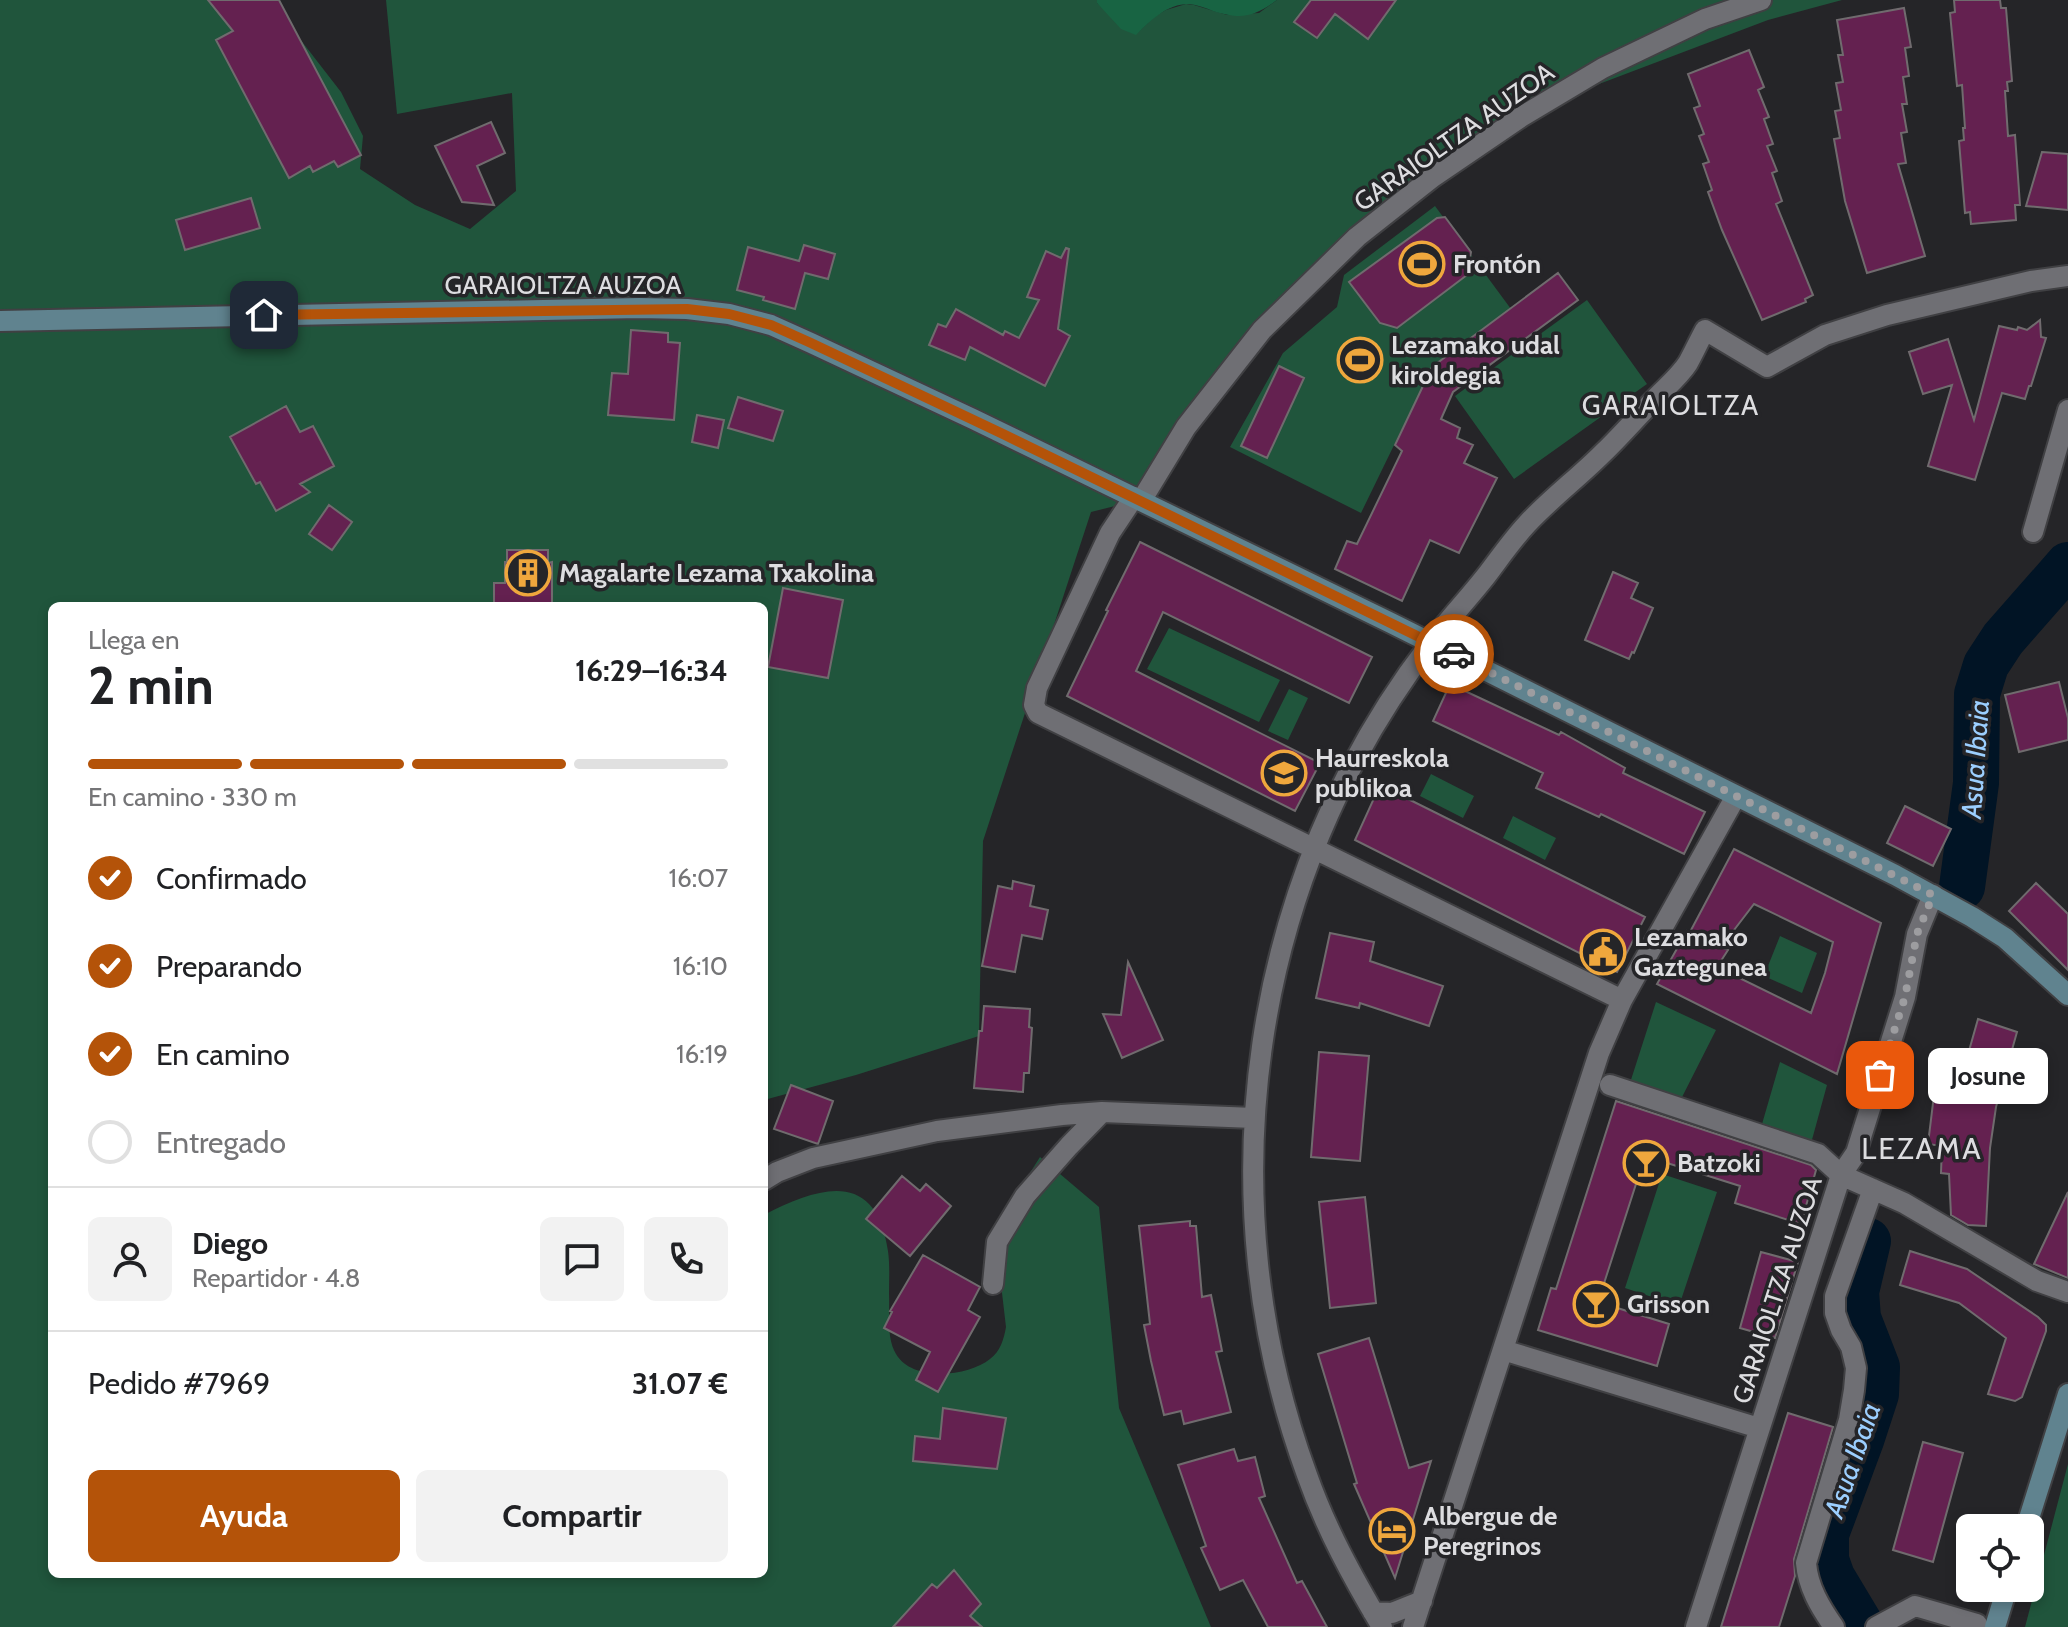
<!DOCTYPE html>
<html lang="es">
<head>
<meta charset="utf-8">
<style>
  body { margin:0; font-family:Cabin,sans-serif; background:#f2f2f2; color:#202124; height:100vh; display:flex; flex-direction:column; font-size:30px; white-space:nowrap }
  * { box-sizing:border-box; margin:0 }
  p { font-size:26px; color:#757577 }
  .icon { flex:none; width:44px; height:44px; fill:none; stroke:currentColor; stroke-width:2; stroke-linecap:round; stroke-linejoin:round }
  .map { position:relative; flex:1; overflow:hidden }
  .panel { position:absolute; left:48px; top:602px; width:720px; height:976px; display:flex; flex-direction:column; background:#fff; border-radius:12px; box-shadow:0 4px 12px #0003 }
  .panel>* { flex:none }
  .tools { position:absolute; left:1956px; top:1514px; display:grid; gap:16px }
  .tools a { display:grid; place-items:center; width:88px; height:88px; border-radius:12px; background:#fff; box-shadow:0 4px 12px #0003; font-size:40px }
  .pin { position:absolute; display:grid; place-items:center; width:68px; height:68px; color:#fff; margin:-34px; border-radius:16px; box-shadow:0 4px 12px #0006 }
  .courier { position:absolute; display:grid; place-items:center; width:80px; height:80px; margin:-40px; border:6px solid #b45309; border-radius:50%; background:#fff; color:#222; box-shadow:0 2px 10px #0007 }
  .bubble { position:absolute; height:56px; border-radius:12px; background:#fff; box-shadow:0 4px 12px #0003; font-size:26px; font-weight:800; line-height:56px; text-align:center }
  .head em { font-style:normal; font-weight:800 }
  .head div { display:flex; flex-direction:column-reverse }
  .head { display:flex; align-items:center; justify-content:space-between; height:136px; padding:0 40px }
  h1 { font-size:52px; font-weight:800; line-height:60px }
  .bar { display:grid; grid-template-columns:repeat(4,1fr); gap:12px 8px; align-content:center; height:96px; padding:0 40px }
  .bar i { height:10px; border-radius:6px; background:#e0e0e0 }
  .bar .selected { background:#b45309 }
  .bar p { grid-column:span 4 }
  .line { display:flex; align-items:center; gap:20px; padding:0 40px; border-top:2px solid #e0e0e0 }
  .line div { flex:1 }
  .round { display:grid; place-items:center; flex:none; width:84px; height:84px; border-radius:12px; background:#f2f2f2 }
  ol { padding:0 40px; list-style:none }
  li { display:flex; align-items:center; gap:24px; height:88px }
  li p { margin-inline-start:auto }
  li .icon { padding:8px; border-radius:50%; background:#b45309; color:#fff; stroke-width:4 }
  li:last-child { color:#757577 }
  li i { width:44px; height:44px; border:4px solid #e0e0e0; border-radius:50% }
  .primary-button { display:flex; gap:16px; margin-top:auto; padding:16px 40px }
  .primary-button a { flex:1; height:92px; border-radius:12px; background:#b45309; color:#fff; font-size:32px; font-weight:800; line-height:92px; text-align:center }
  .primary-button a+a { background:#f2f2f2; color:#202124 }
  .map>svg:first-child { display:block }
</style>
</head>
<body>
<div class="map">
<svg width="2068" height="1627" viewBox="0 0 2068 1627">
  <rect width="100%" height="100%" fill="#252528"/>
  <path fill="#20553c" d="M0,0H261L293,30L341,92L363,136L360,169L415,205L470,229L516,191L512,93L397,114L386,0H1097V3L1136,34L1154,17L1166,10L1186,4L1194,5L1227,15L1259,13L1277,0H1842L1768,20L1541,106L1380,210L1292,287L1237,343L1184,429L1151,497L1091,512L983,841L979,1036L856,1075L764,1100V606H52V1574H764V1215C820,1186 876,1169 888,1251C890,1265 889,1280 889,1294C890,1313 886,1337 896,1354C912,1382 968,1377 990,1359C1000,1352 1004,1339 1006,1327L997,1250L1009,1206L1040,1157L1099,1207L1119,1408L1211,1627H0Z
    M1435,206L1511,309L1432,367L1361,513L1230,447L1283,353L1337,307L1344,275Z
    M1587,300L1647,384L1514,479L1455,396Z
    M1169,628L1280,680L1259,722L1147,669Z
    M1289,689L1308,698L1288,740L1268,731Z
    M1431,774L1474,796L1463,818L1420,796Z
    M1513,816L1556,838L1545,860L1503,838Z
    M1780,936L1817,953L1802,993L1764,976Z
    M1656,1002L1716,1030L1679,1103L1629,1086Z
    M1780,1062L1827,1085L1810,1147L1760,1131Z
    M1662,1174L1717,1192L1679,1306L1625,1288Z
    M2068,1464V1627H2025Z"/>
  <path fill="#186443" d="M1097,0H1277C1254,17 1242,20 1213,11C1206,8 1197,5 1189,4C1167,4 1151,20 1136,35L1121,29L1097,3Z"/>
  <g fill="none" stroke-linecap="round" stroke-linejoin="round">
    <path stroke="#011425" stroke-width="46" d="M1962,887L1976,783L1977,694L1986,665L2003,639L2068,565
      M1862,1627L1832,1577L1826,1560V1534L1861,1440L1876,1394L1877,1367L1858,1318L1856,1292L1868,1241"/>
  </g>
  <path fill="#642150" stroke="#706b6e" stroke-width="2" fill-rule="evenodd" d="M208,0H279L361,155L338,167L334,161L313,172L310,166L289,178L216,40L233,31Z
    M1311,0H1396L1368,39L1335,14L1317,38L1294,22Z
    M1954,0H2000L2001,8H2006L2012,81L2007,82L2008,91H2005L2008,136L2015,135L2020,205H2015L2016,220L1971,224L1970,212L1965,213L1959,141L1964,140L1963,128H1965L1962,85L1957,86L1950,13L1955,12Z
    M1904,8L1911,47L1905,48L1909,76L1903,77L1907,104H1902L1907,132L1901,133L1906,163L1898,164L1925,256L1867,273L1845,201L1834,139L1840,138L1835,111L1841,110L1836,83L1843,82L1838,55H1843L1837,20Z
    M1749,50L1764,87L1758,90L1769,117L1764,119L1773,144L1767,146L1777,171L1772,173L1782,201L1776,204L1813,295L1805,299L1806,302L1762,320L1722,230L1708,192L1712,190L1703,164L1709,162L1699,136L1704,134L1694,108L1700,106L1688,74Z
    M491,122L505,153L477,166L494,205L462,202L435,146Z
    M2042,152L2068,154V210L2026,206Z
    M251,198L260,228L185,250L176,220Z
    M1445,217L1471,252L1467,275L1397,328L1380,323L1349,282L1437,218Z
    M804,245L835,254L828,279L805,273L795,309L763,300L764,297L737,290L748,247L799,261Z
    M1066,248L1069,249L1058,329L1070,336L1045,386L970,347L965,360L929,345L938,324L946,327L956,309L1003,335L1005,331L1019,338L1039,300L1027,297L1046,251L1061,258Z
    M1558,273L1578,300L1453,392L1441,419L1460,428L1457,438L1473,445L1464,463L1497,478L1459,553L1430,540L1402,601L1335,569L1347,541L1357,544L1402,451L1395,445L1432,367Z
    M2040,320L2041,337L2046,338L2031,386H2029L2025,399L2002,393L1975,480L1928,466L1952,385L1923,394L1909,352L1948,339L1974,420L1999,326L2017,330L2018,327L2027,330Z
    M631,330L668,333V342L680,343L674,420L608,415L612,373L628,374Z
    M1279,366L1304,378L1267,458L1241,446Z
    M738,397L783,411L773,441L728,428Z
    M286,406L300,432L313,426L334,466L300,484L310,492L276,511L260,482L256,484L230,437Z
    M697,415L724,420L718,448L692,442Z
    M329,505L352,522L332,550L309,534Z
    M1140,542L1372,657L1349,703L1163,612L1136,671L1320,763L1295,811L1067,696L1108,611L1106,610Z
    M507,550H548V563L552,562V606H494V583H505V562H507Z
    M1613,572L1638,583L1631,598L1653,608L1634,653L1632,652L1629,659L1585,640Z
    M783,588L843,600L828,678L768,667Z
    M2059,682L2068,718V740L2019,752L2005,695Z
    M1450,684L1559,735L1561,732L1625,768L1623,773L1705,812L1684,854L1601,814L1599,817L1536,788L1543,773L1433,721Z
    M1380,785L1645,917L1617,972L1355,840Z
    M1905,806L1951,829L1933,866L1887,843Z
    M1734,849L1881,923L1837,1074L1657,984L1687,931L1690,932ZM1754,904L1833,942L1825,973L1811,1013L1717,967L1728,950L1721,947Z
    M1013,881L1034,886L1030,906L1048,910L1042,939L1022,935L1015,972L982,966L998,886L1012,889Z
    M2036,883L2068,914V970L2009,911Z
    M1330,933L1374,942L1370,961L1443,986L1429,1026L1360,1003L1359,1008L1316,998Z
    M1128,962L1163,1040L1122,1058L1103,1014L1121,1015Z
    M984,1006L1030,1009L1029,1027L1032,1028L1029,1073H1024L1023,1092L974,1088L979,1031H982Z
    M1978,1019L2017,1032L1996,1107L1990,1148L1986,1226L1968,1225L1951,1215L1949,1174L1941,1173L1942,1146L1928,1144L1934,1095L1949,1094L1957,1070L1963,1072Z
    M1319,1052L1369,1056L1360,1161L1311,1157Z
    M791,1085L833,1101L818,1144L774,1129Z
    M1616,1101L1811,1165L1816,1170L1801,1224L1735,1203L1740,1186L1645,1156L1598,1302L1669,1324L1657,1366L1538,1330L1551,1288L1556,1289Z
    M902,1176L920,1191L926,1184L951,1206L910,1256L866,1219Z
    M2068,1192V1278L2034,1264Z
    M1365,1197L1376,1303L1330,1308L1319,1202Z
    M1190,1221V1226H1196L1202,1297L1211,1295L1222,1351L1216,1352L1231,1412L1184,1424L1181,1411L1164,1415L1151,1361L1144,1325L1150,1324L1139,1226Z
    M1910,1251L1967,1269L2038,1317L2046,1325V1331L2022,1397L2015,1401L1988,1394L2006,1338L1959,1303L1900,1285Z
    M1761,1252L1798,1262L1775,1338L1740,1328Z
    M923,1255L980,1287L968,1310L980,1317L938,1392L916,1380L930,1352L884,1328L892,1312L890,1311Z
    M1369,1338L1409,1468L1431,1461L1395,1578L1354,1484L1357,1483L1318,1354Z
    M943,1408L1006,1418L997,1469L913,1461L915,1436L940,1439Z
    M1788,1413L1833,1427L1794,1559L1795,1576L1779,1627H1721Z
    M1923,1442L1963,1453L1933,1562L1893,1550Z
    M1234,1449L1238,1461L1255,1457L1265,1496L1259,1498L1297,1583L1302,1581L1327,1627H1268L1243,1580L1220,1590L1201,1548L1206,1546L1178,1465Z
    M954,1570L981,1604L970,1616L982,1627H893L932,1584L937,1588Z"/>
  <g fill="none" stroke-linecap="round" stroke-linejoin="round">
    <g stroke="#404043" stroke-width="24">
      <path id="street" d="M1134,497L1110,533L1037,688L1034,705L1038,713L1622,1000
        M1141,501L1186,427L1262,330L1357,237L1433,177L1521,117L1603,68L1705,19L1761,0
        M2033,532L2068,410
        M1610,1085L1818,1154L1841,1175L1904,1203L2037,1281L2068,1292
        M764,1180L777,1172L813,1158L937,1131L1062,1115L1102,1112L1254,1118
        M993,1284L997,1242L1025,1196L1069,1146L1102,1112
        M1503,1350L1759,1428
        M1373,1612L1392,1613L1422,1601
        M1382,1627C1353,1578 1326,1529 1307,1475C1205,1198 1249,879 1430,644C1447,621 1468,599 1486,576C1499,559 1512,540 1527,524C1550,499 1578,478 1602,454C1620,437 1636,418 1653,401C1664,389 1679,377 1688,363C1694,352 1699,341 1705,330L1767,367L1825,335L1887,315L2031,281L2068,276
        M1413,1627L1599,1053L1622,1000L1736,796
        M1696,1627L1841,1175L1856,1153L1905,997L1917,934L1933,895
        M1834,1627C1820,1607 1808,1587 1806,1563L1849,1420L1854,1390L1856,1368L1851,1347L1841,1330L1835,1313V1296L1873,1189
        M1876,1627L1915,1606L1977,1624"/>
    </g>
    <g stroke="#404043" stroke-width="24">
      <path id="secondary" d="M0,321L639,308L687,309L729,314L771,325L811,343L973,419L1391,623L1895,875L1972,917L2005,938L2068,995
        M2026,1528L2068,1394
        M1995,1627L2007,1588"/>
    </g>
    <use href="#street" stroke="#6f6f74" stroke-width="20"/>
    <use href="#secondary" stroke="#60838f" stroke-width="20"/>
  </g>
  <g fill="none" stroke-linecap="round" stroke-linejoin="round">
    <path stroke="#9d9da0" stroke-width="8" stroke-dasharray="0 14.4" d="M1454,654L1933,895L1917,934L1905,997L1880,1075"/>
    <path stroke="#b45309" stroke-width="10" d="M264,315L687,309L729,314L771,325L811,343L1003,434L1454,654"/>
  </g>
  <defs>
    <g id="stadium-ring" transform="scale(2.3)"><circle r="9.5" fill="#252528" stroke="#efa73d" stroke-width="1.5"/><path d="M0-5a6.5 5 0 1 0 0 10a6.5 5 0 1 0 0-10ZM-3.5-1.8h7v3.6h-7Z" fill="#efa73d"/></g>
    <g id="building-ring" transform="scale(2.3)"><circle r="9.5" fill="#252528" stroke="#efa73d" stroke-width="1.5"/><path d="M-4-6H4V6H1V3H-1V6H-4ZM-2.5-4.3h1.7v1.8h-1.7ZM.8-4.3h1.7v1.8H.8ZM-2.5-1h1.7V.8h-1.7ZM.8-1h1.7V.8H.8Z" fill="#efa73d"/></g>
    <g id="school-ring" transform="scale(2.3)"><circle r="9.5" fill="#252528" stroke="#efa73d" stroke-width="1.5"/><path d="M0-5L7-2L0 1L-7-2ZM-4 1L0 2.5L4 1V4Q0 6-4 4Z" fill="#efa73d"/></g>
    <g id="civic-ring" transform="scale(2.3)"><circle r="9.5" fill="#252528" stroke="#efa73d" stroke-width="1.5"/><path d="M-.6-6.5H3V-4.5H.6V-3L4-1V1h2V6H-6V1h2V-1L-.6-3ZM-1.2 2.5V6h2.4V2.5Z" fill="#efa73d"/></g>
    <g id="bar-ring" transform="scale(2.3)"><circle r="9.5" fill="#252528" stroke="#efa73d" stroke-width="1.5"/><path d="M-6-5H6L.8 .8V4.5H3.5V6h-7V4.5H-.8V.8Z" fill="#efa73d"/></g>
    <g id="hotel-ring" transform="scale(2.3)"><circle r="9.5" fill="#252528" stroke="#efa73d" stroke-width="1.5"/><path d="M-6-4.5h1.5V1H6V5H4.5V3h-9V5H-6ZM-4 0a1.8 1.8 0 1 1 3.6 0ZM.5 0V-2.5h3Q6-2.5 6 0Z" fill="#efa73d"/></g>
  </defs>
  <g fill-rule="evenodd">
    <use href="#stadium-ring" x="1422" y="264"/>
    <use href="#stadium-ring" x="1360" y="360"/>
    <use href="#building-ring" x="528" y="573"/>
    <use href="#school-ring" x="1284" y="773"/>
    <use href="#civic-ring" x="1603" y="952"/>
    <use href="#bar-ring" x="1646" y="1163"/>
    <use href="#bar-ring" x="1596" y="1304"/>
    <use href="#hotel-ring" x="1392" y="1531"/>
  </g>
  <g text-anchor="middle" stroke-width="7" stroke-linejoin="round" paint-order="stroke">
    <g font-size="26" fill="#dddde0" stroke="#252528">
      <text transform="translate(1454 137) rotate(-35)" y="9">GARAIOLTZA AUZOA</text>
      <text x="563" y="294">GARAIOLTZA AUZOA</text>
      <text transform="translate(1777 1290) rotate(-72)" y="9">GARAIOLTZA AUZOA</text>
    </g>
    <g font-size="26" font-weight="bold" fill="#dddde0" stroke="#252528" text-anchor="start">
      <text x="1453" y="273">Frontón</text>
      <text x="1391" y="354">Lezamako udal<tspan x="1391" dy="30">kiroldegia</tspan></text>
      <text x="559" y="582">Magalarte Lezama Txakolina</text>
      <text x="1315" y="767">Haurreskola<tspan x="1315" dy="30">publikoa</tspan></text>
      <text x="1634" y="946">Lezamako<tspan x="1634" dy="30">Gaztegunea</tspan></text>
      <text x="1677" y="1172">Batzoki</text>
      <text x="1627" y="1313">Grisson</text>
      <text x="1423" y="1525">Albergue de<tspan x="1423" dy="30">Peregrinos</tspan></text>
    </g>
    <g font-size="28" letter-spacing="2" fill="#dddde0" stroke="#252528">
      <text x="1671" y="415">GARAIOLTZA</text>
    </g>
    <g font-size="28" font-style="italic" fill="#9ccfff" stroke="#252528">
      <text transform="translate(1975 759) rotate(-86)" y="10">Asua Ibaia</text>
      <text transform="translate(1852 1460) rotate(-71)" y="10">Asua Ibaia</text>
    </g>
    <g font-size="30" letter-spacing="2" fill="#dddde0" stroke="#252528">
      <text x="1922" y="1159">LEZAMA</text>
    </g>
  </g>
</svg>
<div class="tools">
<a><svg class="icon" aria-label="locate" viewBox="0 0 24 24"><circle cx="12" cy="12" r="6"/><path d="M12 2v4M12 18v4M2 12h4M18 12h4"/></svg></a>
</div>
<div class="pin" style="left:1880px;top:1075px;background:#ea580c"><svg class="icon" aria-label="bag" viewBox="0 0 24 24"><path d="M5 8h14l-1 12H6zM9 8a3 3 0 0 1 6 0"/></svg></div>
<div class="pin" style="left:264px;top:315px;background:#1f2937"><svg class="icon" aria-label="home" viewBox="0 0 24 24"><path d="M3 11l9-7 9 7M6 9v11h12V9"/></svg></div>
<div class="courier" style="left:1454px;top:654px"><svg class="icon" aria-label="car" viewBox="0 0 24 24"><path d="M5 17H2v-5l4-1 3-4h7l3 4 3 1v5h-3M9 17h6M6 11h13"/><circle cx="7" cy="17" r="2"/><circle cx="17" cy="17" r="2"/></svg></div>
<div class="bubble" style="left:1928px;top:1048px;width:120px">Josune</div>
<section class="panel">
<div class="head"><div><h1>2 min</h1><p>Llega en</p></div><em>16:29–16:34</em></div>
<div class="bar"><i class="selected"></i><i class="selected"></i><i class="selected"></i><i></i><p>En camino · 330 m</p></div>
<ol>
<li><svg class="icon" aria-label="check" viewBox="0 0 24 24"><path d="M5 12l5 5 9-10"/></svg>Confirmado<p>16:07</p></li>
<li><svg class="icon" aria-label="check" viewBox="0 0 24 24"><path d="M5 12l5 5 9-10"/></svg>Preparando<p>16:10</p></li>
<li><svg class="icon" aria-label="check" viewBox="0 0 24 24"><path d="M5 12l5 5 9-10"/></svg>En camino<p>16:19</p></li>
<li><i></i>Entregado</li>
</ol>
<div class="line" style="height:144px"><a class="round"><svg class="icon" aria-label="person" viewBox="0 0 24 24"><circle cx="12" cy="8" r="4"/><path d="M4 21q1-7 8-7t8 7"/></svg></a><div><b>Diego</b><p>Repartidor · 4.8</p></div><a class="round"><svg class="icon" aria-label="chat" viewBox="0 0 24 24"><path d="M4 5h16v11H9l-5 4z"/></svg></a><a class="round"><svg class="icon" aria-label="phone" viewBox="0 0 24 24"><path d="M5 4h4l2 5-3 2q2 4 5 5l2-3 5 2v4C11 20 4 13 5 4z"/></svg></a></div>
<div class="line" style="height:104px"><div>Pedido #7969</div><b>31.07 €</b></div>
<div class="primary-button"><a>Ayuda</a><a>Compartir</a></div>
</section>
</div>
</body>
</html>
